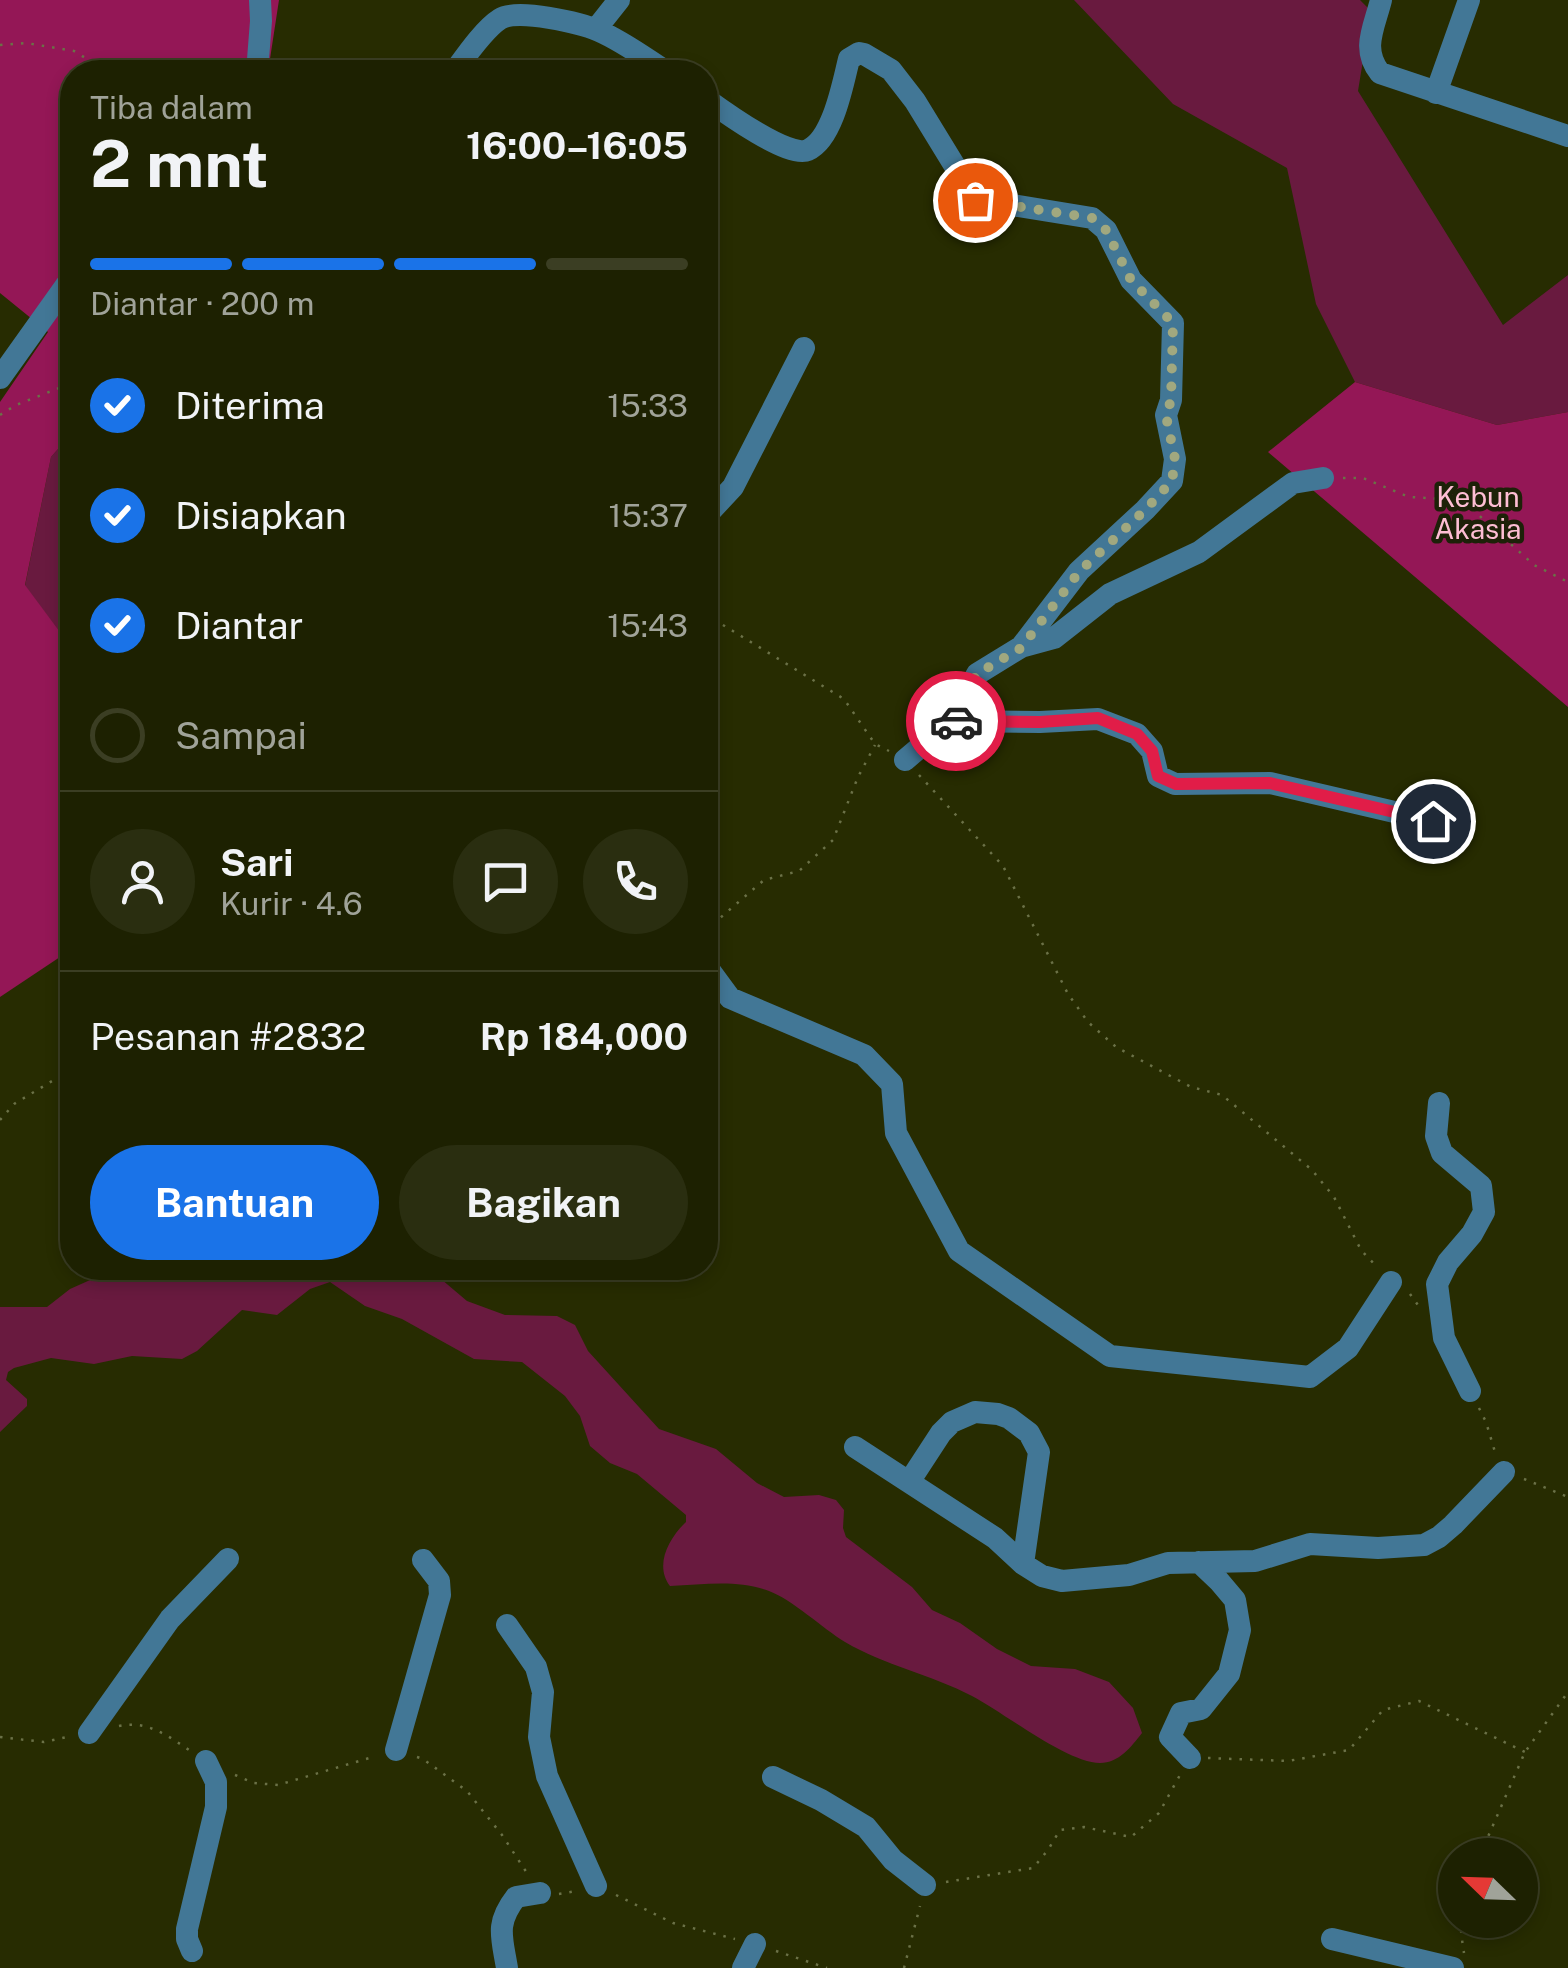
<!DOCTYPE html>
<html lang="id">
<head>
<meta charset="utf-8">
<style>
  body { margin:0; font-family:"Public Sans",sans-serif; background:#2a2e10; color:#f1f3f6; height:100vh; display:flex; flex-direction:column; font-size:38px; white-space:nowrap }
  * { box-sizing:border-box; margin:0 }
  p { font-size:32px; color:#a0a399 }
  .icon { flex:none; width:55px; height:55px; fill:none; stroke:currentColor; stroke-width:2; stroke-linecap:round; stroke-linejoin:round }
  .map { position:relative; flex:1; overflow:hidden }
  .panel { position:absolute; left:60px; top:60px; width:658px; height:1220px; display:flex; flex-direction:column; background:#1d2101; border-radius:40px; box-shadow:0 5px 15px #0003,0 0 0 2px #3b3e23 }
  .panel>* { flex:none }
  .needle { width:65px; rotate:293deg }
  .controls { position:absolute; left:1438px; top:1838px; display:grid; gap:20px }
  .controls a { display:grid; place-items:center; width:100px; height:100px; border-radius:50%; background:#1d2101; box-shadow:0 5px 15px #0003,0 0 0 2px #3b3e23; font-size:50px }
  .pin { position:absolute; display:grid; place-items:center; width:85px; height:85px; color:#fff; margin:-42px; border:5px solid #fff; border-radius:50%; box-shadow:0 2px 10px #0007 }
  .courier { position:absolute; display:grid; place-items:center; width:100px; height:100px; margin:-50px; border:8px solid #e11d48; border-radius:50%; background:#fff; color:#222; box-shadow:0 2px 12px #0007 }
  .summary em { font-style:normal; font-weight:700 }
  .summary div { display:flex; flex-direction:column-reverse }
  .summary { display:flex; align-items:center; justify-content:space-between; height:170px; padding:0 30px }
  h1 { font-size:65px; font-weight:700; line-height:75px }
  .bar { display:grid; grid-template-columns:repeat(4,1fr); gap:15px 10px; align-content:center; height:120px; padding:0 30px }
  .bar i { height:12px; border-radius:8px; background:#3b3e23 }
  .bar .on { background:#1a73e8 }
  .bar p { grid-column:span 4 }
  .line { display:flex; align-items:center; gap:25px; padding:0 30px; border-top:2px solid #3b3e23 }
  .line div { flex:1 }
  .round { display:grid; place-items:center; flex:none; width:105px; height:105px; border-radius:52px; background:#2a2e10 }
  ol { padding:0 30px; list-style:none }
  li { display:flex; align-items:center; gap:30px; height:110px }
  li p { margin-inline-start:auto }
  li .icon { padding:10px; border-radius:50%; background:#1a73e8; color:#fff; stroke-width:4 }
  li:last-child { color:#a0a399 }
  li i { width:55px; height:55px; border:5px solid #3b3e23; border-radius:50% }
  .action { display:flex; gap:20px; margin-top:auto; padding:20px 30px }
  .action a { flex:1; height:115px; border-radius:60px; background:#1a73e8; color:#fff; font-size:40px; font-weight:700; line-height:115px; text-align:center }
  .action a+a { background:#2a2e10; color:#f1f3f6 }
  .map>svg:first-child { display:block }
</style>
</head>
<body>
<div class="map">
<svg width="1568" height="1968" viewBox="0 0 1568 1968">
  <rect width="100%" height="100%" fill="#272c01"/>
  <path fill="#691a3f" d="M1074,0H1360L1371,11L1358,91L1503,325L1568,275V412L1497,425L1355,382L1316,304L1287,168L1173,104Z
    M72,433V648L25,586L51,457Z
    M117,1268H428L467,1301L505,1315L557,1316L575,1325L588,1351L659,1429L716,1449L757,1483L784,1497L819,1495L836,1500L844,1510L843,1528L846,1537L912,1587L932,1610L960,1623L997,1649L1031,1666L1075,1669L1109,1682L1133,1708L1142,1733C1131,1747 1119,1763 1100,1763C1067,1763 1003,1712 972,1696C932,1675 884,1665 845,1642C822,1628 793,1600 769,1591C737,1579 703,1585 670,1586C654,1565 669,1538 686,1522V1515L637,1474L610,1463L590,1446L580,1416L565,1396L522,1362L474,1359L402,1319L365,1306L330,1282L310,1289L277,1315L242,1310L197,1351L182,1359L132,1356L94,1364L51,1358L14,1368L8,1372L6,1380L27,1399V1406L0,1432V1307H47L70,1289Z"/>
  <path fill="#941756" d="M0,0H279L268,72H72V433L51,457L25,585L72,648V949L0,997V402L48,332L0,293Z
    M1355,382L1497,425L1568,412V707L1268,452Z"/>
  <path fill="#6a43af" stroke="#8e75b5" stroke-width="2.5" d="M705,437C728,455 716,468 705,490Z"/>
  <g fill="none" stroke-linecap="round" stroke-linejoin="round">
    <path stroke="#6b7147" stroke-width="2.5" stroke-dasharray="2.5 8" stroke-linecap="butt" d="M0,45L26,43L74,51L108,72
      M0,415L16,405L72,383
      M1343,478H1363L1409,497L1462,500L1534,565L1568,582
      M705,614L844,699L875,744L889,751
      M919,775L1003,866L1068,994L1088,1022L1116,1047L1191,1087L1222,1095L1312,1170L1334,1197L1361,1250L1377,1267
      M705,931L764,880L799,871L833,840L858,777L875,745
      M0,1120L14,1104L72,1069
      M1410,1294L1420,1308
      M1479,1408L1486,1422L1495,1452
      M1524,1479L1568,1497
      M119,1726C146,1720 167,1735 189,1750
      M0,1737L44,1742L67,1737
      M417,1757L423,1759L467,1791L502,1835L527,1873
      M1208,1758L1288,1761L1349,1750L1383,1710L1419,1701L1525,1752
      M235,1775L254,1783L278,1785L376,1756
      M1480,1855L1525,1752L1568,1692
      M946,1882L1033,1868L1048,1850L1060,1830L1084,1827L1131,1837L1159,1813L1180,1775
      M559,1894L576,1891
      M616,1895L673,1923L735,1939
      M1464,1920L1461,1933L1464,1953
      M776,1951L827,1968
      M904,1968L920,1906"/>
    <path stroke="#427796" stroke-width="22" d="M1381,0C1374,28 1361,49 1380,73L1568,136
      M596,29L619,0
      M257,72L261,21L260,0
      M454,72C465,57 484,29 500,19C517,8 581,23 599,31C624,42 645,58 667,72
      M1436,93L1469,0
      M705,98C723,111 789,159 808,150C833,139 843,83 849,59L859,53L864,54L891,70L915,101L975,199L1092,218L1106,230L1131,280L1173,323L1171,400L1166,415L1175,459L1172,481L1145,510L1079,571L1021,647
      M0,378L72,277
      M705,517L733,487L804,348
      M951,721L1040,722L1098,719L1137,734L1152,751L1158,776L1175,784L1270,783L1433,821
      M905,760L951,721L977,674L1021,647L1054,638L1110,594L1199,552L1293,483L1323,478
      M705,964L730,998L864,1055L892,1084L896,1133L959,1251L1110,1356L1310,1377L1348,1348L1391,1282
      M1439,1103L1436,1136L1442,1153L1481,1186L1484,1212L1472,1234L1448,1262L1437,1284L1444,1338L1470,1391
      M855,1447L995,1538L1023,1564L1042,1576L1062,1581L1129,1575L1168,1563L1255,1561L1310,1544L1378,1548L1424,1545L1439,1537L1453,1525L1504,1472
      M909,1482L941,1433L952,1422L975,1412L998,1414L1009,1418L1029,1433L1039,1452L1023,1564
      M507,1625L536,1667L543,1692L539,1737L547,1776L596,1886
      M89,1733L170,1619L228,1559
      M396,1750L440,1595L439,1581L423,1560
      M1190,1758L1170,1737L1181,1713L1201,1709L1229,1674L1240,1630L1235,1600L1219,1581L1199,1562
      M773,1777L821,1800L866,1827L893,1860L925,1885
      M1332,1939L1453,1968
      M192,1951L187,1939V1929L216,1807V1782L206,1761
      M507,1968C502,1937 495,1924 516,1897L540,1893
      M743,1968L755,1944"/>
  </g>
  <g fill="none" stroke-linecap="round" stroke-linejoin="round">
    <path stroke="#a1a87f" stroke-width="10" stroke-dasharray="0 18" d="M956,721H951L977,674L1021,648L1079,572L1145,510L1172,481L1175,459L1166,416L1171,400L1173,323L1131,280L1106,230L1092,218L975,200"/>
    <path stroke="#e11d48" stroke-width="12" d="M956,721L1040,722L1098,718L1137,734L1152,751L1158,776L1176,784L1270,783L1433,821"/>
  </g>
  <g text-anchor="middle" stroke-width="9" stroke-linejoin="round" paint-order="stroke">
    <g font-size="28" fill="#febed4" stroke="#1d2108">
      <text x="1478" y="507">Kebun<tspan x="1478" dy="32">Akasia</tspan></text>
    </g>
  </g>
</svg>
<div class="controls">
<a><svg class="needle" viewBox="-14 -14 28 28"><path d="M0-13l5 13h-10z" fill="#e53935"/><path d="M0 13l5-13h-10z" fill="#a0a399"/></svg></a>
</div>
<div class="pin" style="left:975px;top:200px;background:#ea580c"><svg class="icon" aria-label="bag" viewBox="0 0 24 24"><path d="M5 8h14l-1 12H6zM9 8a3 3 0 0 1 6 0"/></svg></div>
<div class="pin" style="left:1433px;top:821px;background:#1f2937"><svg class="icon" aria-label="home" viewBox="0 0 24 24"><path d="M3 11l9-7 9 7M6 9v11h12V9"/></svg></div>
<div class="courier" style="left:956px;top:721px"><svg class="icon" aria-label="car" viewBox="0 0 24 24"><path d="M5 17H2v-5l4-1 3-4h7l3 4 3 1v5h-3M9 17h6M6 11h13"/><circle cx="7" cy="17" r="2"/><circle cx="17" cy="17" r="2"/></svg></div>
<section class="panel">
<div class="summary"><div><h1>2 mnt</h1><p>Tiba dalam</p></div><em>16:00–16:05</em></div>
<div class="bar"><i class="on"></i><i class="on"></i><i class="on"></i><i></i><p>Diantar · 200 m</p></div>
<ol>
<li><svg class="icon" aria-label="check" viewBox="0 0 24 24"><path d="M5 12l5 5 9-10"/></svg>Diterima<p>15:33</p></li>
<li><svg class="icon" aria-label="check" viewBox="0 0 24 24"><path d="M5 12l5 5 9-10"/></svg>Disiapkan<p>15:37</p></li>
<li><svg class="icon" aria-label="check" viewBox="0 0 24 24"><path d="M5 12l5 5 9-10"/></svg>Diantar<p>15:43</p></li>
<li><i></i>Sampai</li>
</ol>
<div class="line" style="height:180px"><a class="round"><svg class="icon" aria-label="person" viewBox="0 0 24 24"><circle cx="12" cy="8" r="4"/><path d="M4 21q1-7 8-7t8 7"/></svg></a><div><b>Sari</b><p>Kurir · 4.6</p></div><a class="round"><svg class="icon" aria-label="chat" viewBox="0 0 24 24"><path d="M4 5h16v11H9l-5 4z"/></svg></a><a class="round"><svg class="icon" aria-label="phone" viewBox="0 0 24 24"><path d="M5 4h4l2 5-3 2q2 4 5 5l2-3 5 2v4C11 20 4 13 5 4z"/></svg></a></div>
<div class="line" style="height:130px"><div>Pesanan #2832</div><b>Rp 184,000</b></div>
<div class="action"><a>Bantuan</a><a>Bagikan</a></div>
</section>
</div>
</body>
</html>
